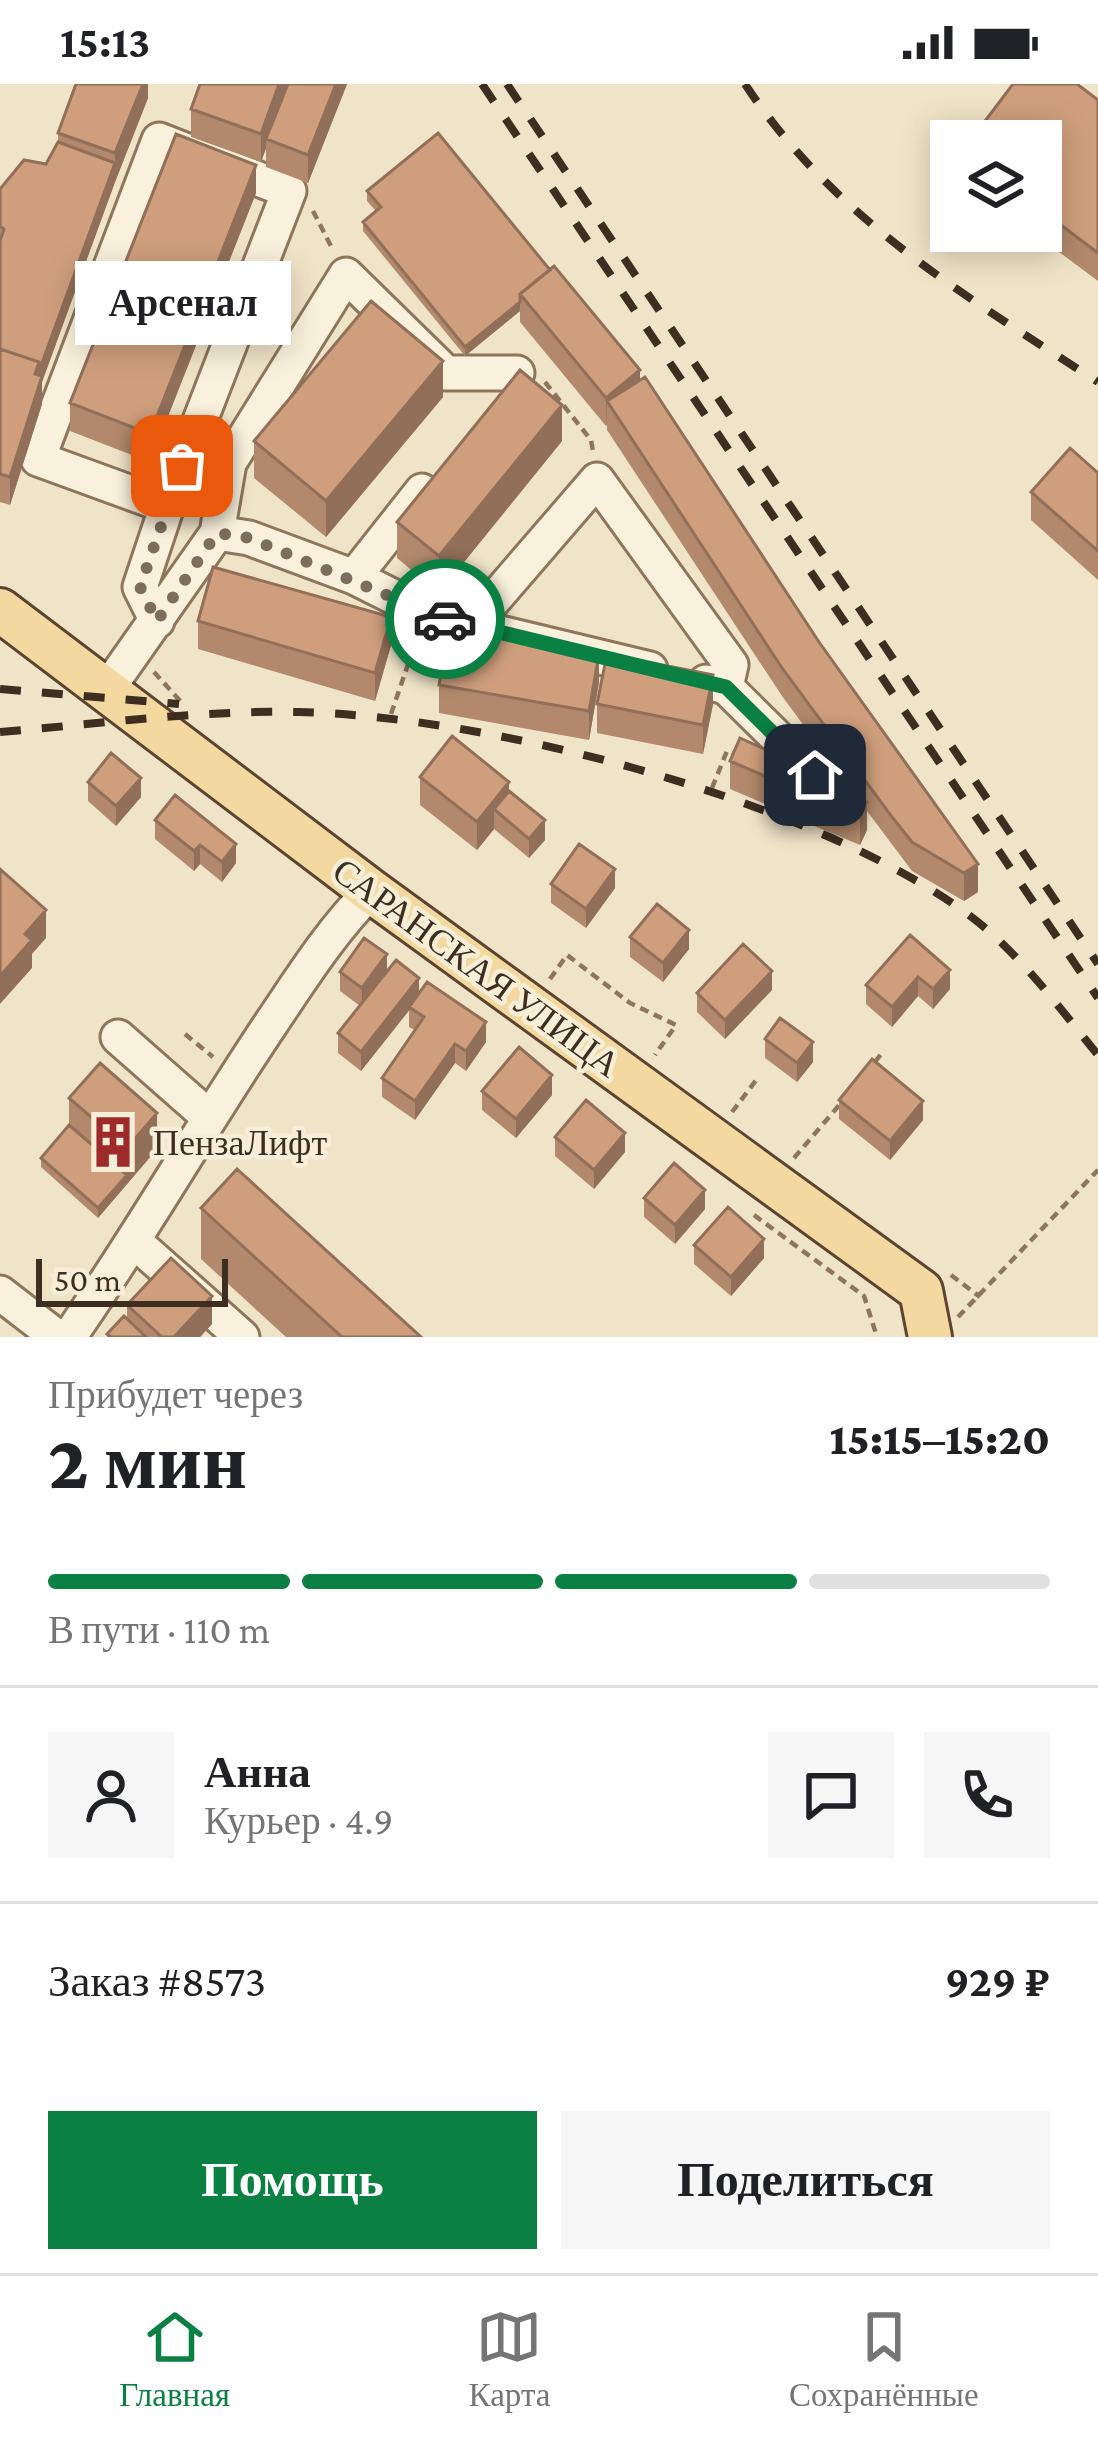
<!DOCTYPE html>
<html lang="ru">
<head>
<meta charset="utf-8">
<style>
  body { margin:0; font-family:"Crimson Pro",serif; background:#f6f6f6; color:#202124; height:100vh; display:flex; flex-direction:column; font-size:45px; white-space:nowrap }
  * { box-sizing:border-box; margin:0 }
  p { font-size:39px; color:#757577 }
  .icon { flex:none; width:66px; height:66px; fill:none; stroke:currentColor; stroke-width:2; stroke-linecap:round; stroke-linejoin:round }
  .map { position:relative; height:1253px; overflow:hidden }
  .drawer { display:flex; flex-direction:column; background:#fff; flex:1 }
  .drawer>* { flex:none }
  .buttons { position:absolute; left:930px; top:36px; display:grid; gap:24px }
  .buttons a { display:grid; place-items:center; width:132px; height:132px; border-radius:0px; background:#fff; box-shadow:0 6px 30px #0003; font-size:60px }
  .scale { position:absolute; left:36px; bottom:30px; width:192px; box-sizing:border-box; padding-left:12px; border:6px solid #3d2e20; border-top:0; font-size:33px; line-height:42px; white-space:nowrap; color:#3d2e20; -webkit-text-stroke:9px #f7eed8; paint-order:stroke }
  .pin { position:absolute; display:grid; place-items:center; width:102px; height:102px; color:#fff; margin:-51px; border-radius:24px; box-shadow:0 6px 18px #0006 }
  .courier { position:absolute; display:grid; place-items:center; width:120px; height:120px; margin:-60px; border:9px solid #0b8043; border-radius:50%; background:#fff; color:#222; box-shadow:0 3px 15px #0007 }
  .bubble { position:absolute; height:84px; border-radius:0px; background:#fff; box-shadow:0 6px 30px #0003; font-size:39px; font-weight:800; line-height:84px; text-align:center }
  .head em { font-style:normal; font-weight:800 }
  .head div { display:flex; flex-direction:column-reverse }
  .head { display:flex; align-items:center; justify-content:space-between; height:204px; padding:0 48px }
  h1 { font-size:78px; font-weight:800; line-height:90px }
  .bar { display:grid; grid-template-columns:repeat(4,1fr); gap:18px 12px; align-content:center; height:144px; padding:0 48px }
  .bar i { height:15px; border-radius:9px; background:#e0e0e0 }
  .bar .selected { background:#0b8043 }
  .bar p { grid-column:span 4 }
  .line { display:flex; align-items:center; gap:30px; padding:0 48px; border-top:3px solid #e0e0e0 }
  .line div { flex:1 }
  .round { display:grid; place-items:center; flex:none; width:126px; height:126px; border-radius:0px; background:#f6f6f6 }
  .primary-button { display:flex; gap:24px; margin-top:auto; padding:24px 48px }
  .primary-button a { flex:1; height:138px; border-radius:0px; background:#0b8043; color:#fff; font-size:48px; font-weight:800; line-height:138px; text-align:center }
  .primary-button a+a { background:#f6f6f6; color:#202124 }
  .status { display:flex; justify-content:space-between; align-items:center; height:84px; padding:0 60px; background:#fff; direction:ltr }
  .status svg { height:33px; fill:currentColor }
  .tab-bar { display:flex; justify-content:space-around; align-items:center; height:168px; border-top:3px solid #e0e0e0; background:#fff; font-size:33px; color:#757577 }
  .tab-bar a { display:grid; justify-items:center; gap:6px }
  .tab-bar .selected { color:#0b8043 }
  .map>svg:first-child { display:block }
</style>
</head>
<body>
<div class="status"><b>15:13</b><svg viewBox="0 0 49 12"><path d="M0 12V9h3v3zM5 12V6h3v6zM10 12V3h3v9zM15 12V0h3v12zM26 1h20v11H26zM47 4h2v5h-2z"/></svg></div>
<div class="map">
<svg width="1098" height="1253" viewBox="0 0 1098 1253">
  <rect width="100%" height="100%" fill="#f0e4c8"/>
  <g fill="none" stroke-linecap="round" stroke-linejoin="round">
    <g stroke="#8d765c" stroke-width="39">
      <path id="minor" d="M217,449L249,454L354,493L422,407
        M354,493L426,529L471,542L597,396L731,581L726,603
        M157,537L140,503L167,422L38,375L159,56L289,107L167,422
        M471,542L650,585
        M706,598L726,603L815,691
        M106,607L217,449L229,379L346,191L446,289H517
        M118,953L210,1034
        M135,1158L242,1253
        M0,1209L57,1253
        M69,1253C141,1150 202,1042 272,938C303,892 332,846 371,807"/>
    </g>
    <g stroke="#5b4430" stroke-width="48">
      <path id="major" d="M0,526L371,807L921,1207L930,1253"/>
    </g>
    <path stroke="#8d765c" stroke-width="4.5" stroke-dasharray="9 6" stroke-linecap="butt" d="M313,127L332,164
      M545,298L591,356L593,367
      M154,588L182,619
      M391,630L416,557
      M712,704L727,667L735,670
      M550,895L567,871L630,919L676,941L655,971
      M185,950L213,973
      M875,978L884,966
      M732,1028L757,995
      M794,1074L841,1019
      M754,1131L864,1212L877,1253
      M951,1191L980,1213
      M958,1233L1098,1086"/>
    <use href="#minor" stroke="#faf1dc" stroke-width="33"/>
    <use href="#major" stroke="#f3d9a0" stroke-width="42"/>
    <path stroke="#3d2e20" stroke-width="8" stroke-dasharray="21 21" stroke-linecap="butt" d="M482,0L1098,914
      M507,0L1098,880
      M745,0C833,134 967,213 1098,298
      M0,605L179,620
      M0,648C99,640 200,626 299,628C489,632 807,715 962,826C1016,864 1057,921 1098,971"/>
  </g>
  <path fill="#b2896c" d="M148,0V14L115,98L42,298V320L10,421L0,418V105L46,80L58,58V49Z
    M200,0H347L308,99L266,83V64L261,78L191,53V25Z
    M1098,16V197L1031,147H1041V57Z
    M438,49L640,296L978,808L964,817L912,787L867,727V746L860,761L788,731V706L779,726L730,705V677L789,700L846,699L782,612L607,346V341L606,342L520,238V227L465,272L363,147V138L376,127L367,117V107Z
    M256,109L150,378L70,347V319Z
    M443,313L326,453L254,394V357Z
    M562,357L439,509L397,474V438Z
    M1098,389V496L1031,436V408Z
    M198,537L391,561L375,617L198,565Z
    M599,598L589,656L439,629V601Z
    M597,620H713L703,670L597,649Z
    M420,693L509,707L545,756L529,774L494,745L477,766L420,721Z
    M88,698L141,713L116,742L88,717Z
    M155,736L236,779L222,798L200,780L194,787L155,755Z
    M551,800L615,804L586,844L551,819Z
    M910,851L950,905L933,925L918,912L892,943L866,920V901Z
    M630,853L689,865L663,898L630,873Z
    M387,887L486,958L466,987L455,979L415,1036L382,1013V994L415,946L409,943V926L361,987L338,969V949L360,922L340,907V888Z
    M772,906L725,955L697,928V909Z
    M765,955L813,978L797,998L765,974Z
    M482,1007L552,1011L516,1054L482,1026Z
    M69,1014L157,1065L98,1134L41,1083V1074L69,1041Z
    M839,1016L923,1036L890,1076L839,1035Z
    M555,1053L625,1068L594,1105L555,1072Z
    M644,1114L705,1125L675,1160L644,1133Z
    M201,1124L421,1253H286L201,1175Z
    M694,1161L764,1174L731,1212L694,1180Z
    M127,1221L212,1240L200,1253H107V1250L127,1235Z"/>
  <path fill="#916f58" d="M143,0H148V14L115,98L42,298V320L10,421V393L35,290L115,79V69Z
    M279,0H290L266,55V64L261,78V50Z
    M336,0H347L308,99V71Z
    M256,81V109L150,378V350Z
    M520,218V227L465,272V263Z
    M443,277V313L326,453V417Z
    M640,286V314L607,317L606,342V314Z
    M562,321V357L439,509V472Z
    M391,533V561L375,617V589Z
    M599,570V598L589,656V627Z
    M713,591V620L703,670V641Z
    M789,676V704L779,726V698Z
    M141,694V713L116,742V722Z
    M509,698V726L494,725V745L477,766V738Z
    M867,718V746L860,761V733Z
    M545,736V756L529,774V755Z
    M236,760V779L222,798V778Z
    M200,761V780L194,787V767Z
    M978,780V808L964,817V789Z
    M615,785V804L586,844V825Z
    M46,826V854L32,870V884L0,920V892L25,850Z
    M689,846V865L663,898V879Z
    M387,870V889L362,924V904Z
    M950,886V905L933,925V905Z
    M772,887V906L725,955V936Z
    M918,893V912L892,943V923Z
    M419,894V914L361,987V968Z
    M486,938V958L466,987V967Z
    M813,958V978L797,998V979Z
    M455,960V979L415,1036V1017Z
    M552,991V1011L516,1054V1035Z
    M923,1017V1036L890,1076V1057Z
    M157,1029V1065L98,1134V1124L127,1091V1064Z
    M625,1049V1068L594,1105V1086Z
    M705,1106V1125L675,1160V1141Z
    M764,1155V1174L731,1212V1193Z
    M212,1212V1240L200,1253H174Z"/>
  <path fill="#cf9f7d" stroke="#916f58" stroke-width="3" d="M76,0H143L115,69L58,49Z
    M200,0H279L261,50L191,25Z
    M288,0H336L308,71L266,55Z
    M1013,0H1077L1098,16V169L1041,126V57H970Z
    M438,49L550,186L520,210V218L465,263L363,138L381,123L367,107Z
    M176,50L256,81L150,350L70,319Z
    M58,58L115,79L39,287V278L0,265V157L4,145L0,142V105L24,76L46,80Z
    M554,182L640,286L606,314L520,210Z
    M371,217L443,277L326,417L254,357Z
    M0,265L39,278L35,290L42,292L10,393L0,390Z
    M520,286L562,321L439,472L397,438Z
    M645,293L819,558L978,780L964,789L912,758L892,733L782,584L607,317Z
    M1070,364L1098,389V467L1031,408Z
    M213,483L391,533L375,589L198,537Z
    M450,543L599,570L589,627L439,601Z
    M607,570L713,591L703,641L597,620Z
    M452,652L509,698L477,738L420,693Z
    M740,654L789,676L779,698L730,677Z
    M111,669L141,694L116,722L88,698Z
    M798,678L849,700L846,709L867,718L860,733L788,703Z
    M509,707L545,736L529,755L494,725Z
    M175,711L236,760L222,778L200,761L194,767L155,736Z
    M579,760L615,785L586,825L551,800Z
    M0,785L46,826L25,850L32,856L0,892Z
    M657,820L689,846L663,879L630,853Z
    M910,851L950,886L933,905L918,893L892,923L866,901Z
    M364,854L387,870L362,904L340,888Z
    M743,860L772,887L725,936L697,909Z
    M396,876L419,894L361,968L338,949Z
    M427,898L486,938L466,967L455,960L415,1017L382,994L424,933L409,923Z
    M780,934L813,958L797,979L765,955Z
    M519,963L552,991L516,1035L482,1007Z
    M872,975L923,1017L890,1057L839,1016Z
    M100,979L157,1029L127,1064L69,1014Z
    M586,1016L625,1049L594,1086L555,1053Z
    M69,1041L127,1091L98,1124L41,1074Z
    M674,1079L705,1106L675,1141L644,1114Z
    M237,1085L421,1253H342L201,1124Z
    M728,1123L764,1155L731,1193L694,1161Z
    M171,1174L212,1212L174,1253H162L127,1221Z
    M124,1232L146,1253H111L107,1250Z"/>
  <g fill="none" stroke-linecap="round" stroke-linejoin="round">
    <path stroke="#7c6e5b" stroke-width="12" stroke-dasharray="0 21.6" d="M182,382L140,503L157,537L217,449L249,454L445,535"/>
    <path stroke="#0b8043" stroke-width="15" d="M445,535L726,603L815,691"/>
  </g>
  <defs>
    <g id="building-bare" transform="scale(4.14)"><path d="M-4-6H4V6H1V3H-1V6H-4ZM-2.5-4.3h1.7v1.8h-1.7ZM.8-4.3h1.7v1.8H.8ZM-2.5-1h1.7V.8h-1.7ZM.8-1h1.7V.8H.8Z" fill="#9e2a2b" stroke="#f7eed8" stroke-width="2.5" paint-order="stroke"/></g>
  </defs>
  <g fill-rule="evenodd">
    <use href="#building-bare" x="113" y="1058"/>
  </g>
  <g text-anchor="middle" stroke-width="9" stroke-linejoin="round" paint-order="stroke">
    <g font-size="36" fill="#3d2e20" stroke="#f7eed8">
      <text transform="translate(477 883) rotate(36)" y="13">САРАНСКАЯ УЛИЦА</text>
    </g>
    <g font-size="36" fill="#3d2e20" stroke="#f7eed8" text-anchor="start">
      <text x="153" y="1071">ПензаЛифт</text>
    </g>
  </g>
</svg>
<div class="buttons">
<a><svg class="icon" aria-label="layers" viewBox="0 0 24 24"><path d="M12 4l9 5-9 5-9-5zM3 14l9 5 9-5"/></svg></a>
</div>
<div class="scale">50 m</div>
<div class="pin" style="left:182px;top:382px;background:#ea580c"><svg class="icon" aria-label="bag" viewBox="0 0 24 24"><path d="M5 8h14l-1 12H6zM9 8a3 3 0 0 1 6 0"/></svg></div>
<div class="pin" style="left:815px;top:691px;background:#1f2937"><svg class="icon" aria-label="home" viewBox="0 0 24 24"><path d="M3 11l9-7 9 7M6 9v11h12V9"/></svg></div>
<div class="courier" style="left:445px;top:535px"><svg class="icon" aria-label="car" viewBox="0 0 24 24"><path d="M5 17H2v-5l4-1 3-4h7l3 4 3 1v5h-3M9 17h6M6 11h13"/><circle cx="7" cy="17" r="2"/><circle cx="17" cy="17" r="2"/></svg></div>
<div class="bubble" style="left:75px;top:177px;width:216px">Арсенал</div>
</div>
<section class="drawer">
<div class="head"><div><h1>2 мин</h1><p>Прибудет через</p></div><em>15:15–15:20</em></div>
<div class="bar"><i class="selected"></i><i class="selected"></i><i class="selected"></i><i></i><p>В пути · 110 m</p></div>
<div class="line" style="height:216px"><a class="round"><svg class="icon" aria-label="person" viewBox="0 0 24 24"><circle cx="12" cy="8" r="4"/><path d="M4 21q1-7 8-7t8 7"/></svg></a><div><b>Анна</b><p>Курьер · 4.9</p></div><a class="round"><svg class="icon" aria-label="chat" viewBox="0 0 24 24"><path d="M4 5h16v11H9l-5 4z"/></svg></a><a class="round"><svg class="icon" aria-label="phone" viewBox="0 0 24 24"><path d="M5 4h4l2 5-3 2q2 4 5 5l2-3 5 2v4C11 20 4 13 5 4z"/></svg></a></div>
<div class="line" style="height:156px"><div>Заказ #8573</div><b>929 ₽</b></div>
<div class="primary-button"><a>Помощь</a><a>Поделиться</a></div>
</section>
<nav class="tab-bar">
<a class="selected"><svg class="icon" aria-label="home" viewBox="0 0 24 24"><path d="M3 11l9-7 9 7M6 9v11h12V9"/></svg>Главная</a>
<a><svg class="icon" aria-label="map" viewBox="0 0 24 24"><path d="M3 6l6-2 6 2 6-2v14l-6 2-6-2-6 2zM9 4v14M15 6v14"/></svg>Карта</a>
<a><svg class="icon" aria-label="saved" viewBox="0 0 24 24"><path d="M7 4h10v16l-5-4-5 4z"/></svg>Сохранённые</a>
</nav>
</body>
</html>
